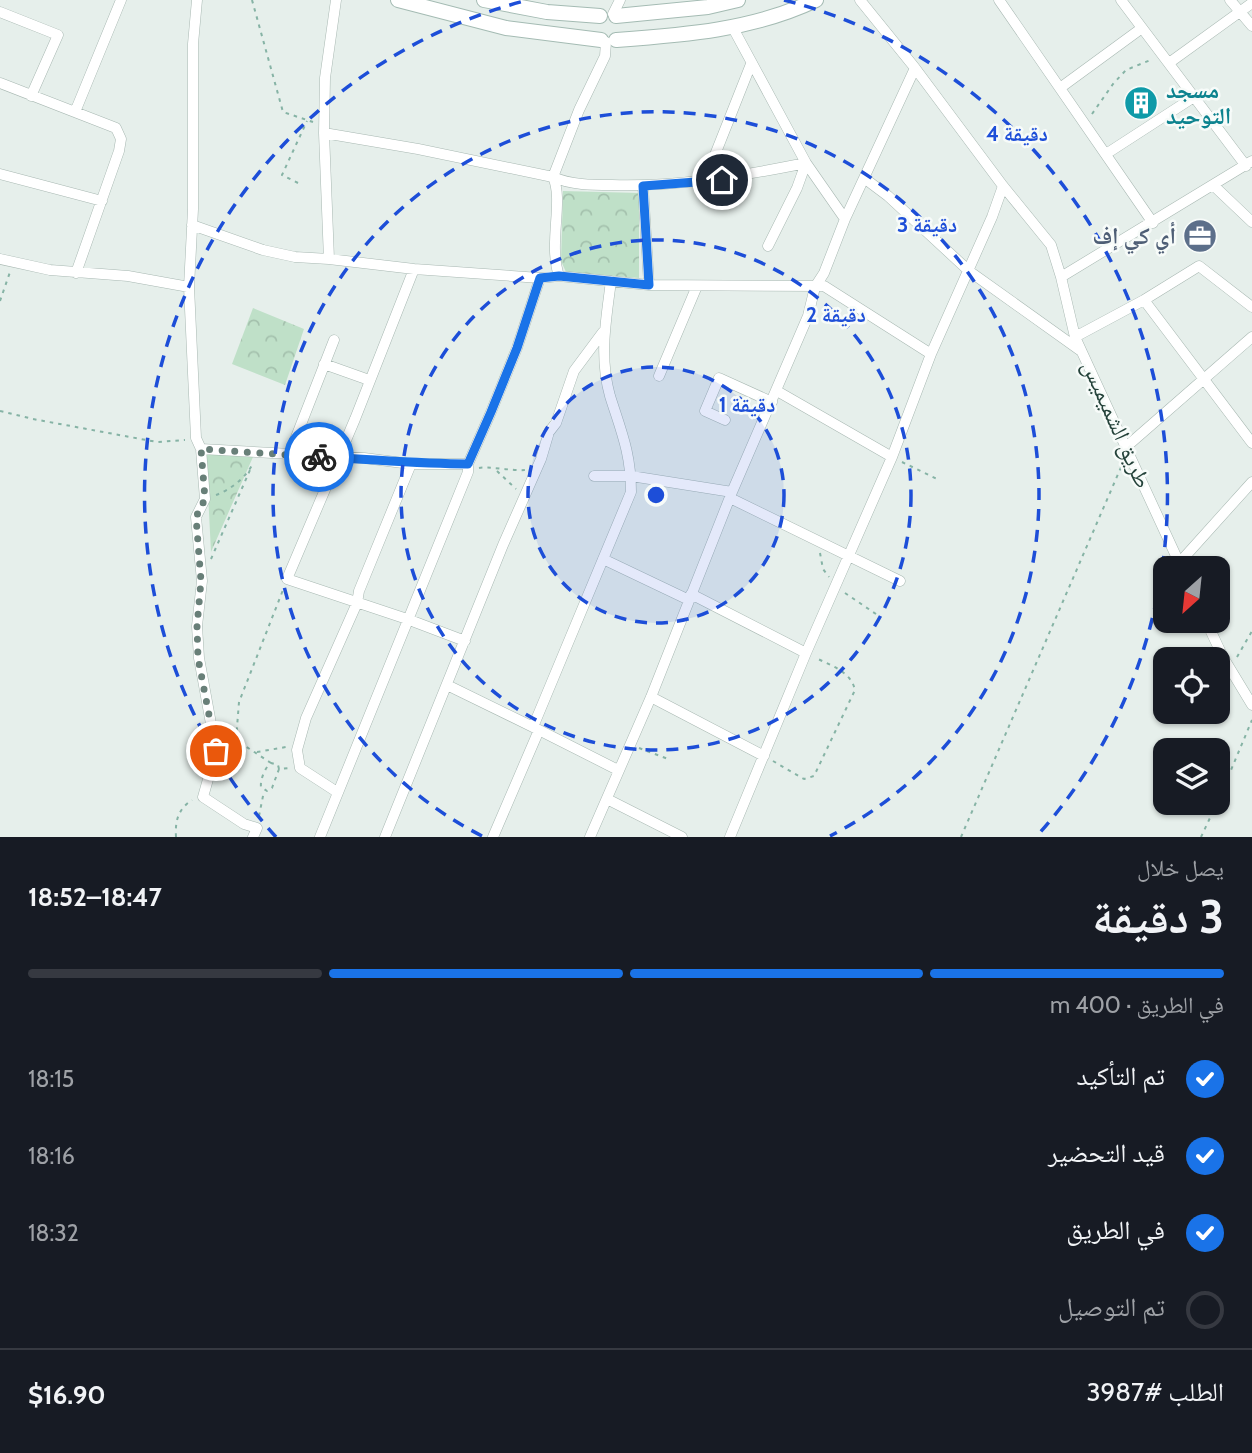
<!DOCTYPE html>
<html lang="ar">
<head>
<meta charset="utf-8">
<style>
  body { margin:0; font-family:Cabin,"Noto Naskh Arabic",sans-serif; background:#242831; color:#f1f3f6; direction:rtl; height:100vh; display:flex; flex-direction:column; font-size:26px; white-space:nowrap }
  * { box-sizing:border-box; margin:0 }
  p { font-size:23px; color:#9ea1a6 }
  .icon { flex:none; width:38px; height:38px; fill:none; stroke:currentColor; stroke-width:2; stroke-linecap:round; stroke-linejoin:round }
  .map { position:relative; height:837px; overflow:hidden; direction:ltr }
  .drawer { display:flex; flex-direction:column; background:#171b24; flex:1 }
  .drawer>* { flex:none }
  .needle { width:46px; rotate:207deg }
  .tools { position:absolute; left:1153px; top:556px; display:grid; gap:14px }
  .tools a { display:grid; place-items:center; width:77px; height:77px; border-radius:14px; background:#171b24; box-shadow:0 2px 5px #0004; font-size:35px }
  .pin { position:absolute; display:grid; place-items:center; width:60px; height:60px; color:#fff; margin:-30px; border:4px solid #fff; border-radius:50%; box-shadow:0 2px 7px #0007 }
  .courier { position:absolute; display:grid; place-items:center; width:70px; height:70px; margin:-35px; border:5px solid #1a73e8; border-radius:50%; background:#fff; color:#222; box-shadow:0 2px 9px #0007 }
  .head em { font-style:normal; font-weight:800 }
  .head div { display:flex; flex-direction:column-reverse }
  .head { display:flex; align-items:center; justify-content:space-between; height:119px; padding:0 28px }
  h1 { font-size:46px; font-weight:800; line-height:52px }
  .bar { display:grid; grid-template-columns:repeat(4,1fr); gap:10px 7px; align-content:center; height:84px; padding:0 28px }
  .bar i { height:9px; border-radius:5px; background:#363941 }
  .bar .on { background:#1a73e8 }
  .bar p { grid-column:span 4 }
  .line { display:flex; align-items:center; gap:18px; padding:0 28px; border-top:2px solid #363941 }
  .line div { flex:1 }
  ol { padding:0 28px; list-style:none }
  li { display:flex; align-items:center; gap:21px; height:77px }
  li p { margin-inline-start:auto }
  li .icon { padding:7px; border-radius:50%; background:#1a73e8; color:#fff; stroke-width:4 }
  li:last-child { color:#9ea1a6 }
  li i { width:38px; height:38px; border:4px solid #363941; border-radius:50% }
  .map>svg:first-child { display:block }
</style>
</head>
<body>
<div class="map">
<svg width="1252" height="837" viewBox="0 0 1252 837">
  <defs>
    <pattern id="park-crowns" width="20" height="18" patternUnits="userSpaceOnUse" patternTransform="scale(1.75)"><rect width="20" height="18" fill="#bfe0c8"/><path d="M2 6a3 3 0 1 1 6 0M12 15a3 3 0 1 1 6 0" fill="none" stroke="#a4c1ad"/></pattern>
  </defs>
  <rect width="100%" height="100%" fill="#e6efeb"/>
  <path fill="url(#park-crowns)" d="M563,191L639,193V278L566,272L561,261Z
    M253,308L304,329L285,385L232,364Z
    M206,454L253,457L211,552Z"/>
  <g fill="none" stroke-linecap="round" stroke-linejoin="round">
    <g stroke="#a8b8b2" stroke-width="11">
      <path id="street" d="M197,0L193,44V209L189,287L196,438L201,449L364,458L411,464H468
        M336,0L325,78L324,133L329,259L414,269L540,278L559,276L649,285L824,286L931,354
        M860,0L915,68L1003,186L1051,245L1061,277L1075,337L1182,569
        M999,0L1153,223
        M1121,0L1246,166
        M1230,0L1252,26
        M0,12L58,35L31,96
        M613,14L620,0
        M733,28L806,163L845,219
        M1169,63L1252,3
        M0,83L116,128L121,139L119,151L76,273
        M1060,88L1142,28
        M75,112L121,0
        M324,133L418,149L553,177C571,185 592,185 612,185C677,187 741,176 806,163
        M1106,154L1194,97
        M0,174L102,201
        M864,178L888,196L969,271L1081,351
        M705,180L751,64
        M1213,185L1252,222
        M643,186L649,285
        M192,225L263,250L295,257L329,259
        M768,246L797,188L806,163
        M0,259L50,270L128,276L189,287
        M414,269L355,419L287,579L407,619L465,641
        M559,276C548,243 564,201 553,177L579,110L605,56L606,42
        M1061,277L1252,161
        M611,281C606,320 599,357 610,396C621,431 631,453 631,492L533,727L618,770
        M1144,300L1199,266L1252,307
        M1075,337L1144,300L1252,443
        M324,364L369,380
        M659,376L697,286
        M777,391L892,457
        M725,420L705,411L719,378L772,402
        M1126,447L1252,337
        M201,449L205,499L196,517L202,581L197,626L199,658L216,751L203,797L244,824L257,828L253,837
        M289,455L334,340
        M594,476H631L732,492
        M730,498L900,581
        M603,559L689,600
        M1180,562L1252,482
        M691,594L806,653
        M1206,621L1223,657L1252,705
        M447,685L533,727
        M651,697L764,756
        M337,792L300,768L297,750L306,718L357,603L359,591L411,464
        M607,799L682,837
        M320,837L468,472V464L491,412L517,348L540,278
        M385,837L503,545L541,459L549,432L556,423L574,371L603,332
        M493,837L539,730
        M590,837L651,697L732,492L808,316L815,287L824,273L845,219L915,68
        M730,837L806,653L892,457L931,354L992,217L1003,186"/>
    </g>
    <g stroke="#a4bbb3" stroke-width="16">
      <path id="secondary" d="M398,0L506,28L601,40
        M484,0L547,12L600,16
        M616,16L708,7L738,0
        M616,40C684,35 753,30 816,0"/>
    </g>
    <path stroke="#86b3a5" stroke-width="2" stroke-dasharray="3.5 5" stroke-linecap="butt" d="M252,0L283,112L313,122
      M1092,114L1113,84L1126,70L1153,59
      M298,183L282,175L307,121
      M0,301L10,272
      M0,411L33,419L157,442L185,440
      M902,462L939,480
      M479,468C489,466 511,471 525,470
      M497,471L516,489
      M216,495C230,490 247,477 253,463
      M820,553L823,569L829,577
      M211,559L250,470
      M845,593L876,614
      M1237,657L1252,631
      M639,748L668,759
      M257,752L286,747
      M773,761L804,779L814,776L855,690C851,672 832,666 816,658
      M271,763L236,740L239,702L283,590
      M279,769L272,788L267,791L261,787C260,780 265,767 271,763L278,765L279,769L290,768
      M1218,801L1252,720
      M259,816L264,791
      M176,837C175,821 178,809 192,800
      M961,837L1122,465
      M1201,837L1217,803"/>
    <use href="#street" stroke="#fff" stroke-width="10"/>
    <use href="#secondary" stroke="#fff" stroke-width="14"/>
  </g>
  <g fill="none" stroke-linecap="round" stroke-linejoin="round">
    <path stroke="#687f78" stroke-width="7" stroke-dasharray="0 12.6" d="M216,751L198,658L197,626L201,581L196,517L205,499L201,449L319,457"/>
    <path stroke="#1a73e8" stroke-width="9" d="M319,457C369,459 418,464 468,464L491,412L517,348L540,278L559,276L649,285L643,186L722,180"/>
  </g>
  <circle cx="656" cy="495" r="128" fill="#1d4ed8" fill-opacity=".12"/>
  <g fill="none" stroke="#1d4ed8" stroke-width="3.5" stroke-dasharray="12 9">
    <circle cx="656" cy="495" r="128"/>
    <circle cx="656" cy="495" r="255"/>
    <path d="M482 836A383 383 0 1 1 830 836"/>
    <path d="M276 837A511 511 0 0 1 528 0M784 0A511 511 0 0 1 1036 837"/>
  </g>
  <defs>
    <g id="building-disc" transform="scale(1.75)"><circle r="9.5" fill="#0f9aa8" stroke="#f7fbf9"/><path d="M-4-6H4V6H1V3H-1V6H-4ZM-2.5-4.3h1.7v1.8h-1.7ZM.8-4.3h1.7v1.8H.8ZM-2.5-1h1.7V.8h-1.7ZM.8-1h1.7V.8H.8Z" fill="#fff"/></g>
    <g id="office-disc" transform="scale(1.75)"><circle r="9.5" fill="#5c6f8a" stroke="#f7fbf9"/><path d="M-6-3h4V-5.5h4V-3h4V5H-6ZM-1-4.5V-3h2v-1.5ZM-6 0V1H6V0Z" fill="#fff"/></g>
  </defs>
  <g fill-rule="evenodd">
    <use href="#building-disc" x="1141" y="103"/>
    <use href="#office-disc" x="1200" y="236"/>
  </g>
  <g text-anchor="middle" stroke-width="5" stroke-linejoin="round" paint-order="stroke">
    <g font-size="23" font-weight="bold" fill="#0d838f" stroke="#f7fbf9" text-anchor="start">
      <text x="1166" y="98">مسجد<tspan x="1166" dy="26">التوحيد</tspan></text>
    </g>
    <g font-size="23" font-weight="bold" fill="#4e5e75" stroke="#f7fbf9" text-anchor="end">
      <text x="1176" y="244">أي كي إف</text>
    </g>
    <g font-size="23" fill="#24423a" stroke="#f7fbf9">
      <text transform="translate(1117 424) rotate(66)" y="8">طريق الشميميس</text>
    </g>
  </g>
  <circle cx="656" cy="495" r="10" fill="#1d4ed8" stroke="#f7fbf9" stroke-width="3.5"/>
  <g font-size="21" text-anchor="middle" font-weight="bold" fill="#1d4ed8" stroke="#f7fbf9" stroke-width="5" stroke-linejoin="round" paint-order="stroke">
    <text x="1017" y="141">4 دقيقة</text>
    <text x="927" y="232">3 دقيقة</text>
    <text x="836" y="322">2 دقيقة</text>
    <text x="747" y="412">1 دقيقة</text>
  </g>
</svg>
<div class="tools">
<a><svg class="needle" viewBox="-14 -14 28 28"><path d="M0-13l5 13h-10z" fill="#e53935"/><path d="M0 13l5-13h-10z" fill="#9ea1a6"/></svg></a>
<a><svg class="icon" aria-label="locate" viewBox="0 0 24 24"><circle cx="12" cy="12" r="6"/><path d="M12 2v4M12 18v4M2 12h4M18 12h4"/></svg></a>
<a><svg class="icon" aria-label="layers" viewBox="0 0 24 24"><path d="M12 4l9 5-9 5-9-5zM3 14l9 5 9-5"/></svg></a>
</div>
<div class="pin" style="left:216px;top:751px;background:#ea580c"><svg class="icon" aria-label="bag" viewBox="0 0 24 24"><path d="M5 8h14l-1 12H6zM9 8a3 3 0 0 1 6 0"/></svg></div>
<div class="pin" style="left:722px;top:180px;background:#1f2937"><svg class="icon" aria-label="home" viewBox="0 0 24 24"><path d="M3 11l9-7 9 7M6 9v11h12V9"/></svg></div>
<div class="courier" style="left:319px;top:457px"><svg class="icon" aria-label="bike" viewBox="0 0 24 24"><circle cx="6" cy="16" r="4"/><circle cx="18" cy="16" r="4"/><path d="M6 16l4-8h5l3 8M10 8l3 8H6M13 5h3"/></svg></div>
</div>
<section class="drawer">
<div class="head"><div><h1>3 دقيقة</h1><p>يصل خلال</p></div><em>18:47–18:52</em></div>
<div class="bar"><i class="on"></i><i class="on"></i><i class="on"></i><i></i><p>في الطريق · 400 m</p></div>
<ol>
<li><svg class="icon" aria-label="check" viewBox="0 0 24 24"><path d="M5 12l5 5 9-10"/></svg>تم التأكيد<p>18:15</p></li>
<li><svg class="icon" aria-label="check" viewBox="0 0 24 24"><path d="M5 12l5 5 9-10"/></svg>قيد التحضير<p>18:16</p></li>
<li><svg class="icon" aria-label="check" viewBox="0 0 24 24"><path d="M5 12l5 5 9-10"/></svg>في الطريق<p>18:32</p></li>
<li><i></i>تم التوصيل</li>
</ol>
<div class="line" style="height:91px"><div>الطلب #3987</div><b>$16.90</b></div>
</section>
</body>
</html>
